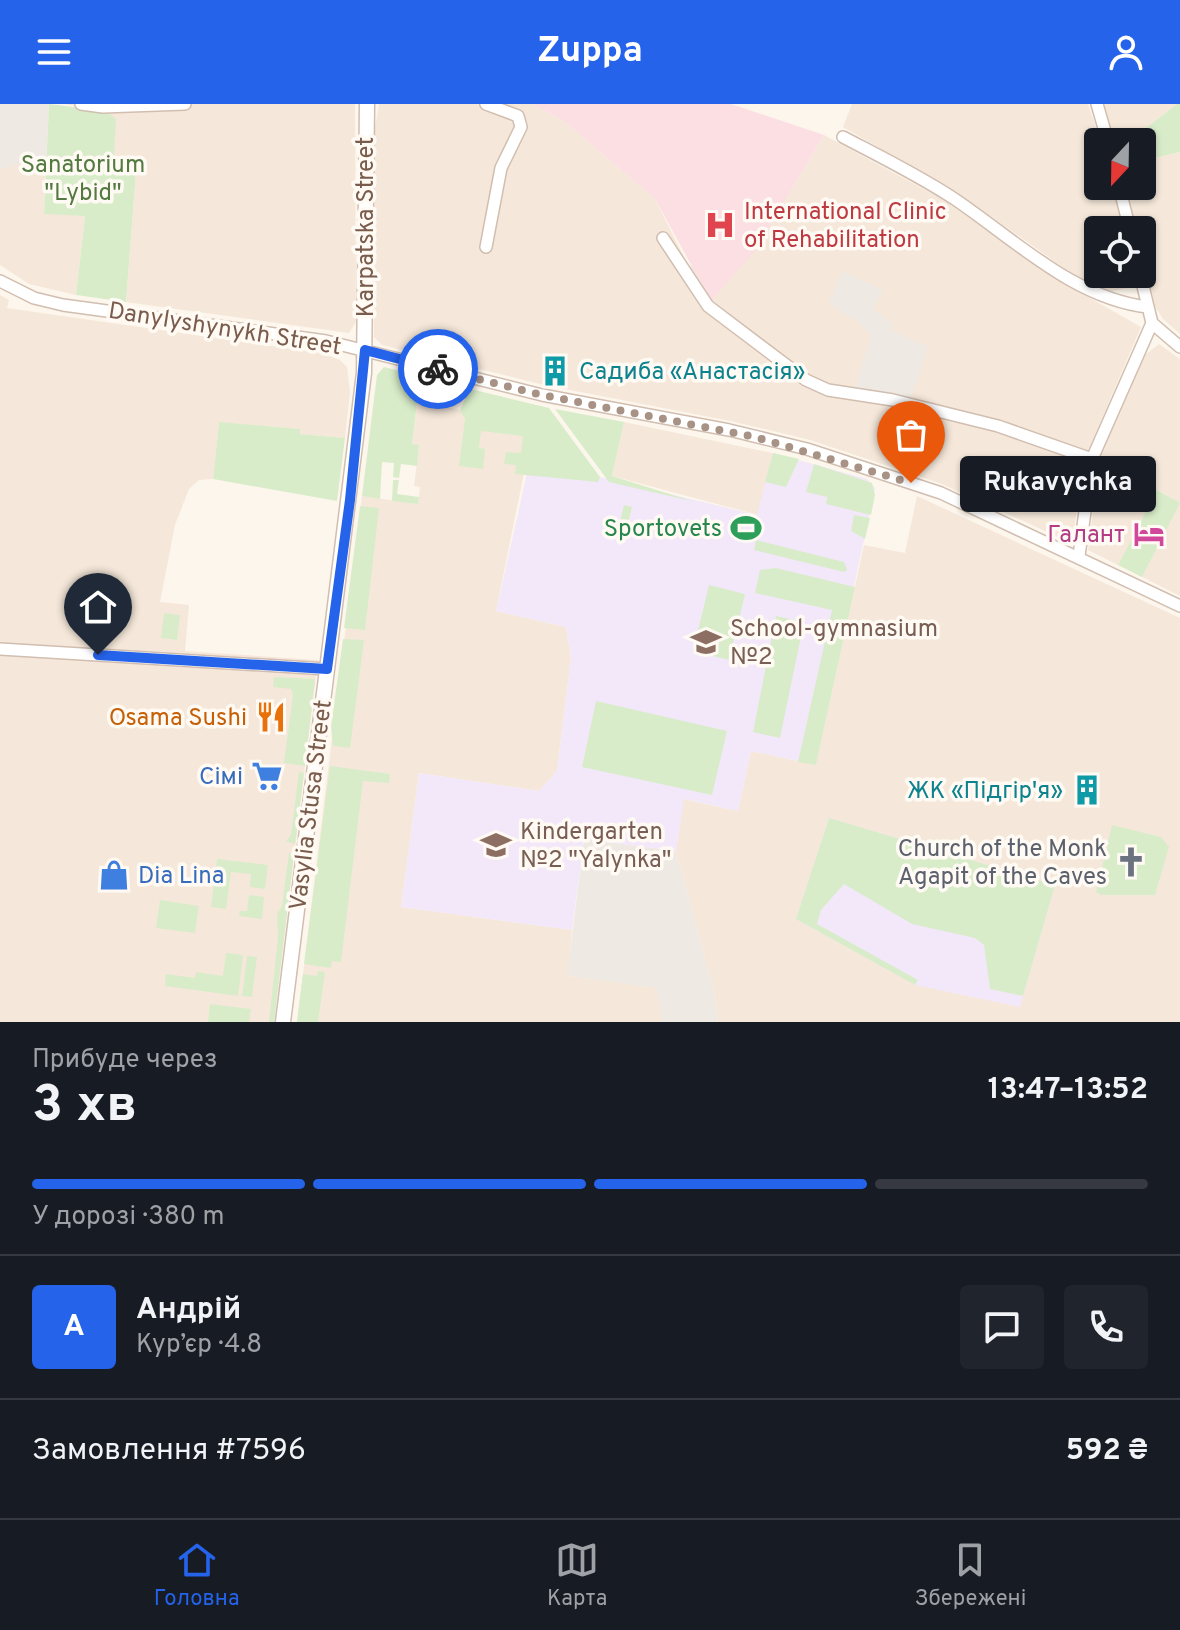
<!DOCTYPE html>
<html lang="uk">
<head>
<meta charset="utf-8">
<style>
  body { margin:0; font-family:Overpass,sans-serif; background:#20242c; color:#f1f3f6; height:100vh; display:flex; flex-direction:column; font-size:30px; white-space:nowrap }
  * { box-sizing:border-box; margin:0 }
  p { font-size:26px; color:#9ea1a6 }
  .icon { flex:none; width:44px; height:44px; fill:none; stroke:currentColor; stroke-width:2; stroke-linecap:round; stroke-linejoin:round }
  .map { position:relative; height:918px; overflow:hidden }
  .drawer { display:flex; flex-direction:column; background:#171b24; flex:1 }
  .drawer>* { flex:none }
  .needle { width:52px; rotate:202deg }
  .buttons { position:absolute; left:1084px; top:24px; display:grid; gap:16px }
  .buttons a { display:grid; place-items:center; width:72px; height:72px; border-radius:8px; background:#171b24; box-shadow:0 2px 6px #0004; font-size:40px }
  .pin { position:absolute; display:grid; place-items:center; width:68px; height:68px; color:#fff; margin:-82px -34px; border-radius:50% 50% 50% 0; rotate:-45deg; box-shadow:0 0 8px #0007 }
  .pin .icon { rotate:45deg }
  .courier { position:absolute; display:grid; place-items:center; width:80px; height:80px; margin:-40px; border:6px solid #2563eb; border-radius:50%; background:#fff; color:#222; box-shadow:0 2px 10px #0007 }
  .bubble { position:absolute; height:56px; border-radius:8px; background:#171b24; box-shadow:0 2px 6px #0004; font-size:26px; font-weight:700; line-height:56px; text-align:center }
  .headline em { font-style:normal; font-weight:700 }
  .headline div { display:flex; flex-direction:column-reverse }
  .headline { display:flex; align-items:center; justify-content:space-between; height:136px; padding:0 32px }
  h1 { font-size:52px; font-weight:700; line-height:60px }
  .bar { display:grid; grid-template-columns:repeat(4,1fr); gap:12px 8px; align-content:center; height:96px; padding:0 32px }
  .bar i { height:10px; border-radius:6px; background:#363941 }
  .bar .on { background:#2563eb }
  .bar p { grid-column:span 4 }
  .line { display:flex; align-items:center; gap:20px; padding:0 32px; border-top:2px solid #363941 }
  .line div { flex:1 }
  .round { display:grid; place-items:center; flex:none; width:84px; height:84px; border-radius:8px; background:#20242c }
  header { display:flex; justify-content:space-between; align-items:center; height:104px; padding:0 32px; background:#2563eb; color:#fff; font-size:36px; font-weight:700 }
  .menu { display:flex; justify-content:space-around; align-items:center; height:112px; border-top:2px solid #363941; background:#171b24; font-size:22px; color:#9ea1a6 }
  .menu a { display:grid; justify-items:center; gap:4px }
  .menu .on { color:#2563eb }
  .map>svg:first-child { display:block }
</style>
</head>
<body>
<header><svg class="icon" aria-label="menu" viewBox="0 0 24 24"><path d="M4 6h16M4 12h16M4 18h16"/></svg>Zuppa<svg class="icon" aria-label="person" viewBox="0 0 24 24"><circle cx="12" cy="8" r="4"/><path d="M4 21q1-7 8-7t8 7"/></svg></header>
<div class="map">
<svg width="1180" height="918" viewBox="0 0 1180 918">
  <rect width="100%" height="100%" fill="#fdf6ec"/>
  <path fill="#f5e8da" d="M65,0H355L356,218L349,229L126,198L136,69L126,68L114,52L91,5Z
    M379,0H533L565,18L655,95L689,163L756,146L824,31L942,95L1060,177L1141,223L1083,359L1073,434L1069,438L942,380L810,336L730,317L544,281L382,241L374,233L375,23Z
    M852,0H1088L1101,38H1098V82H1112L1123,126H1098V170H1133L1134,175L1128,184L1107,188L1067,166L959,90L843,23Z
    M1104,0H1177L1137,31L1119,36L1114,34Z
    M1180,48V230L1163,215L1155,202L1142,148V126H1137L1126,82H1142V57Z
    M10,60H46L44,109L85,112L76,191L29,180L0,161V64H10Z
    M0,191L9,196L7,204L321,249L340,256L347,263L350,288L345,334L299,330L300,325L219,319L213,375L199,376L189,385L175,421L160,498L189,501L185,547L318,556L274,918H0Z
    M1159,240L1180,255V492L1142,473L1179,399L1158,386L1118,461L1088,446L1100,354L1145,251Z
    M417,299L444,302L533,325L496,507L566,523L571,554L557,667L539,687L419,669L401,803L572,826L568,872L658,884L662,918H297L362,392L418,400L420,383L414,382L419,342L412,340Z
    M624,318L773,349L758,411L612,372Z
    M917,392L1180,514V918H718L714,888L676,747L683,695L738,707L751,647L816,661L864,441L905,449Z"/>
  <path fill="#efe9e4" d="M0,0H49L46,60H11L10,64H0Z
    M842,167L883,186L873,205L893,220L891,226L928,243L911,295L855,285L871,232L861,220L829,200Z
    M584,735L676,747L714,888L718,918H662L657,884L567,872Z"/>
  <path fill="#f3e8fa" d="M773,349L867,375L875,384L816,661L751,647L738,707L684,695L676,747L584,735L572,826L401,803L419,669L539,687L557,667L571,554L566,523L496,507L530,356L757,411Z
    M829,714L1055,781L1020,903L915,881L796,815Z"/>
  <path fill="#fbdfe3" d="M533,0H731L824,31L756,146L711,197L655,95L565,18Z"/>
  <path fill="#d8ecc9" d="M49,0L106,7L116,15L114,52L126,53V67L136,68L126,198L76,191L85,112L44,110Z
    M1177,0H1180V48L1142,57V38H1115L1114,34L1137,31Z
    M384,263L435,276L447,290L444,302L417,299L412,340L419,341L417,362L401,360L399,374L393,373L394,359L382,358L380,395L362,392L377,271Z
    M470,285L549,304L600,373L598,378L515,370L516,361L504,360L506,348L521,349L523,332L481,327L479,344L485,345L483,365L459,362L465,315L460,306Z
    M555,305L624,318L612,372L695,398L609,378Z
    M219,318L300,325V330L345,334L337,397L213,375Z
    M773,349L799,355L786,383L765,378Z
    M814,360L872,379L875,391L871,411L826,400L827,393L806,388Z
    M393,376H399L397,390L419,393L418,400L392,397Z
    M1157,386L1180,399L1142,473L1118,461Z
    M624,401L632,403L624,436L616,434Z
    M360,402L379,404L365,526L344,524Z
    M854,411L870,414L865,435L851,427Z
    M756,436L844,458L847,466L844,468L754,446Z
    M776,464L855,483L816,661L798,658L832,506L755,489L760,466Z
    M709,481L745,490L729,556L693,547Z
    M164,509L180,511L177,536L161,534Z
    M776,512L804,518L780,634L753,628Z
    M343,535L364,536L350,644L333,642L331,623Z
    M274,573L315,575L305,662L284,659L293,591L291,585L273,583Z
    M596,597L727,627L712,691L582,663Z
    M330,662L390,670L389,679L363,677L341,858L332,857L331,864L304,860Z
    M299,668L304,669L295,740L286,737L291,731Z
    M829,714L1055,781L1023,892L990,885L984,841L975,834L912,820L844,780L821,806L817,820L918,876L915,881L796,815Z
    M1112,721L1161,733L1169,743L1155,791H1101L1096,788Z
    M289,749L294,750L274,918H269L278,834L277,810L282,802Z
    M217,755L268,761L265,785L250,783L251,770L231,768L226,805L211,803Z
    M249,791L264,793L262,815L239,812L240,807H247Z
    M160,796L199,802L195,829L156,824Z
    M226,849L243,851L238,892L165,882L166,870L195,874L196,868L223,872Z
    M247,852L257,853L252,893L242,892Z
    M318,867L325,868L318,918H297L303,870L317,872Z
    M210,900L251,905L249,918H208Z"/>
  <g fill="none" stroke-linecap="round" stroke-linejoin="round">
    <g stroke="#d1beb0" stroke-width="14">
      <path id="minor" d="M81,0L103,3L185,0
        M1097,0L1108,38
        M843,33C881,53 920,72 956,96C1015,136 1075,195 1148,203
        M1119,82L1130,126
        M663,134L708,202L806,276L828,286L893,296L998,322L1092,355
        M486,143L501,64L521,23L518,12L486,0
        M1140,170L1152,219L1180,243
        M0,177L34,194L63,201L326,237L542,291L729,326L807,345L941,389L1180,502
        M1079,452L1092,355L1152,219
        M0,545L327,565"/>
    </g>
    <g stroke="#d1beb0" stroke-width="17">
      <path id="tertiary" d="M283,918L364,269L367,0"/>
    </g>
    <use href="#minor" stroke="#fff" stroke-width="11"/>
    <use href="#tertiary" stroke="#fff" stroke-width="14"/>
  </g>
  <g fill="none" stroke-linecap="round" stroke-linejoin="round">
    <path stroke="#a89285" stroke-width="8" stroke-dasharray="0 14.4" d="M438,265L542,291L755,333L911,379"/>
    <path stroke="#2563eb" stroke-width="10" d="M98,551L327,565L350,396L365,246L438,265"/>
  </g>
  <defs>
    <g id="hospital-bare" transform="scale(2.4)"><path d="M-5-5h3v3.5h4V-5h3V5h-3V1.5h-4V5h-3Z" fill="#e0444e" stroke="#fffaf3" stroke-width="2.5" paint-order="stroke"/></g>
    <g id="building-bare" transform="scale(2.4)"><path d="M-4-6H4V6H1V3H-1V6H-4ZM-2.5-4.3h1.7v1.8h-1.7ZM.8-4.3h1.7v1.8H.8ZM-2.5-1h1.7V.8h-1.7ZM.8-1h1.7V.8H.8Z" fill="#0f9aa8" stroke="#fffaf3" stroke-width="2.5" paint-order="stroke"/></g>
    <g id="stadium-bare" transform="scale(2.4)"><path d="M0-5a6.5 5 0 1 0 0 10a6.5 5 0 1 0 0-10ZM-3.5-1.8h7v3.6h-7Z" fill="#2e9e5b" stroke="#fffaf3" stroke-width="2.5" paint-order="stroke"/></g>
    <g id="hotel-bare" transform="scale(2.4)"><path d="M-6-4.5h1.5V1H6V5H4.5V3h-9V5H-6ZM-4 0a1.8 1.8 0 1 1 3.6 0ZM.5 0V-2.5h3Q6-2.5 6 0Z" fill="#d1479c" stroke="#fffaf3" stroke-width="2.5" paint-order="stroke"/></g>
    <g id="school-bare" transform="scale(2.4)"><path d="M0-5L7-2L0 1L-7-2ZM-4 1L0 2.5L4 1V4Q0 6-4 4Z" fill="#8d6e63" stroke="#fffaf3" stroke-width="2.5" paint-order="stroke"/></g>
    <g id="restaurant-bare" transform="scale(2.4)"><path d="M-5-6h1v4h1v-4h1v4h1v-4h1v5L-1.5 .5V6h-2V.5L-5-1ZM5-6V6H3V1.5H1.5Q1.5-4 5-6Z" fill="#e8710a" stroke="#fffaf3" stroke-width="2.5" paint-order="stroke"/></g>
    <g id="supermarket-bare" transform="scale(2.4)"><path d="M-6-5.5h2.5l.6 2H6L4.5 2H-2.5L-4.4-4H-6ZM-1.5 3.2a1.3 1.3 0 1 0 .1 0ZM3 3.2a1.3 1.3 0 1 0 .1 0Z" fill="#3f7fe0" stroke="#fffaf3" stroke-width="2.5" paint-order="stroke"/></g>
    <g id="church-bare" transform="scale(2.4)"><path d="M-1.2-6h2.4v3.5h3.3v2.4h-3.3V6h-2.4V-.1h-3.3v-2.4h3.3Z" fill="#6b7280" stroke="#fffaf3" stroke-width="2.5" paint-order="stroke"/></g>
    <g id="shop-bare" transform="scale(2.4)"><path d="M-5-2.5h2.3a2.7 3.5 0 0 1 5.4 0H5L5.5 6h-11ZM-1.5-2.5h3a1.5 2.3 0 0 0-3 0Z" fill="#3f7fe0" stroke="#fffaf3" stroke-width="2.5" paint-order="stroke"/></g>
  </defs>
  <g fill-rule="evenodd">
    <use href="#hospital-bare" x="720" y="121"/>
    <use href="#building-bare" x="555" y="267"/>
    <use href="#stadium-bare" x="746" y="424"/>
    <use href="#hotel-bare" x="1149" y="430"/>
    <use href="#school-bare" x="706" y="538"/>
    <use href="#restaurant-bare" x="271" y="613"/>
    <use href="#supermarket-bare" x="267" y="672"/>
    <use href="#building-bare" x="1087" y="686"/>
    <use href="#school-bare" x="496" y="741"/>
    <use href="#church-bare" x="1131" y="758"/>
    <use href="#shop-bare" x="114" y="771"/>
  </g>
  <g text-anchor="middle" stroke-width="7" stroke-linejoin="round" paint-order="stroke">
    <g font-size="24" fill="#537a41" stroke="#fffaf3">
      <text x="83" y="68">Sanatorium<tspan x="83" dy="28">"Lybid"</tspan></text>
    </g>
    <g font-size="24" fill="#be3a42" stroke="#fffaf3" text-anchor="start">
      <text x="744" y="115">International Clinic<tspan x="744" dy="28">of Rehabilitation</tspan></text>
    </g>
    <g font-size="24" fill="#7a5c4d" stroke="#fffaf3">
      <text transform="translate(365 123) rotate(-90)" y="8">Karpatska Street</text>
      <text transform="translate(225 224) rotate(9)" y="8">Danylyshynykh Street</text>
      <text transform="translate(310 701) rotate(-83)" y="8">Vasylia Stusa Street</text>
    </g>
    <g font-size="24" fill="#0d838f" stroke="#fffaf3" text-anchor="start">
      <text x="579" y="275">Садиба «Анастасія»</text>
      <text x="1063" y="694" text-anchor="end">ЖК «Підгір'я»</text>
    </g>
    <g font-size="24" fill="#27864d" stroke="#fffaf3" text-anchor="end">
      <text x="722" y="432">Sportovets</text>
    </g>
    <g font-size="24" fill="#b23c85" stroke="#fffaf3" text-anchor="end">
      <text x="1125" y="438">Галант</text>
    </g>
    <g font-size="24" fill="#785e54" stroke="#fffaf3" text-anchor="start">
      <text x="730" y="532">School-gymnasium<tspan x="730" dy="28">№2</tspan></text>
      <text x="520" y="735">Kindergarten<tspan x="520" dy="28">№2 "Yalynka"</tspan></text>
    </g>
    <g font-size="24" fill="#c56008" stroke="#fffaf3" text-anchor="end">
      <text x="247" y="621">Osama Sushi</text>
    </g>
    <g font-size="24" fill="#366cbe" stroke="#fffaf3" text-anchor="end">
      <text x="243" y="680">Сімі</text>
      <text x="138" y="779" text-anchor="start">Dia Lina</text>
    </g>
    <g font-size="24" fill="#5b616d" stroke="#fffaf3" text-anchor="end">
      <text x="1107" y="752">Church of the Monk<tspan x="1107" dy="28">Agapit of the Caves</tspan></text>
    </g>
  </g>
</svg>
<div class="buttons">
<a><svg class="needle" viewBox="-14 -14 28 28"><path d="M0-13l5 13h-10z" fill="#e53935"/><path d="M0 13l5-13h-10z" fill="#9ea1a6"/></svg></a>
<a><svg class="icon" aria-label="locate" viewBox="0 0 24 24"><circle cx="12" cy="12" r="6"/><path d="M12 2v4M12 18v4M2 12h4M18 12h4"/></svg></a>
</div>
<div class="pin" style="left:911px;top:379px;background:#ea580c"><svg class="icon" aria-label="bag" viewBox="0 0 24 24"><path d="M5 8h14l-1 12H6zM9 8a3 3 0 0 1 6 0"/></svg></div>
<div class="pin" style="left:98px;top:551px;background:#1f2937"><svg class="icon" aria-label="home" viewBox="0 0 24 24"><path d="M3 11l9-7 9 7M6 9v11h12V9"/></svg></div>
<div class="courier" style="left:438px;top:265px"><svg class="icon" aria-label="bike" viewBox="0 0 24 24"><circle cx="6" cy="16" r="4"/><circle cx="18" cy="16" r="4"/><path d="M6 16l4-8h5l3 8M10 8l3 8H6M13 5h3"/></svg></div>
<div class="bubble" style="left:960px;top:352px;width:196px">Rukavychka</div>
</div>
<section class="drawer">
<div class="headline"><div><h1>3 хв</h1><p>Прибуде через</p></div><em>13:47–13:52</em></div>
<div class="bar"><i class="on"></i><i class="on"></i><i class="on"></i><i></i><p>У дорозі · 380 m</p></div>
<div class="line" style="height:144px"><b class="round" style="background:#2563eb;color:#fff">А</b><div><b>Андрій</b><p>Кур’єр · 4.8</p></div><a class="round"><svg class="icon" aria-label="chat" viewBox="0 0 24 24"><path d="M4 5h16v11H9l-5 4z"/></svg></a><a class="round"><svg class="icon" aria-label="phone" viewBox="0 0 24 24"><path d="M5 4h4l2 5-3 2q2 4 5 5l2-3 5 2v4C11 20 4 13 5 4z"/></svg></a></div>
<div class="line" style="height:104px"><div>Замовлення #7596</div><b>592 ₴</b></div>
</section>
<nav class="menu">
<a class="on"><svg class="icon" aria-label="home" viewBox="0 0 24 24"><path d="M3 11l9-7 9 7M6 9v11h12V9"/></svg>Головна</a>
<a><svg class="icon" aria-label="map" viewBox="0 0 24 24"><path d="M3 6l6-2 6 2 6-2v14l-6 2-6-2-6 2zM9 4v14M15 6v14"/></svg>Карта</a>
<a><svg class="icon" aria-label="saved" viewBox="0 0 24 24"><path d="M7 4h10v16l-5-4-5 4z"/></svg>Збережені</a>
</nav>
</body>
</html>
